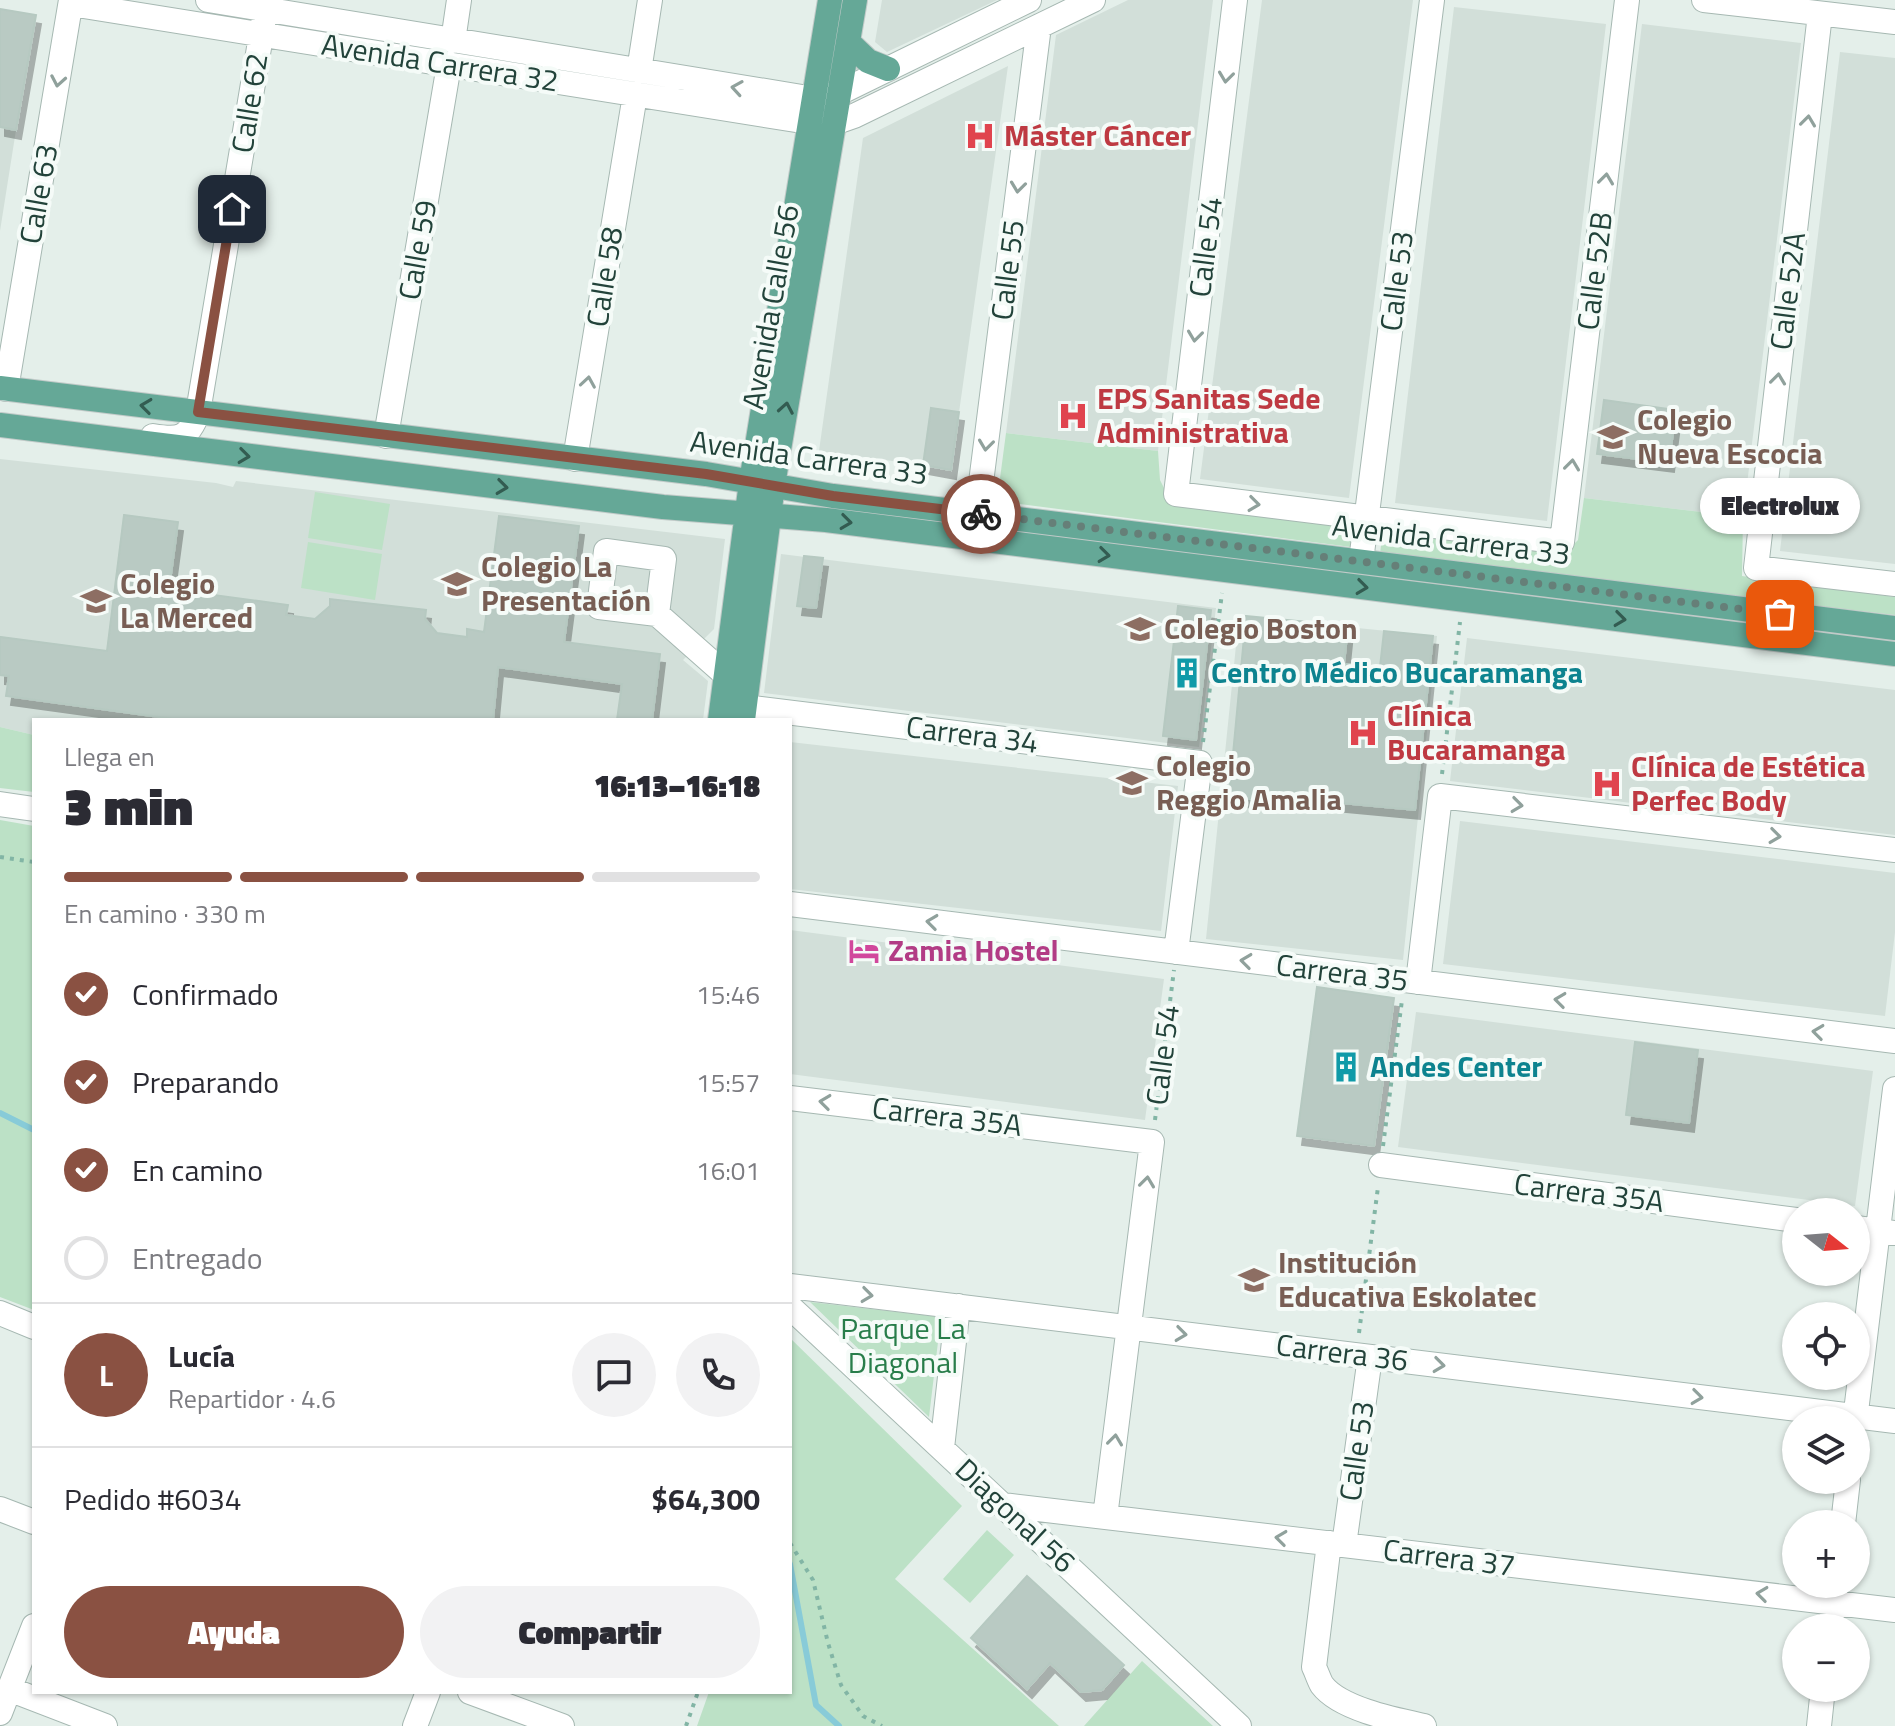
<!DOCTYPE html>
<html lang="es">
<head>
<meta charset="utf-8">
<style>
  body { margin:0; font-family:"Titillium Web",sans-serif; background:#f2f2f3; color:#2b2b33; height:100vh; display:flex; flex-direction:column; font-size:30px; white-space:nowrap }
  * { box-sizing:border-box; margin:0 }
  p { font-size:26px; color:#7c7c81 }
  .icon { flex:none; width:44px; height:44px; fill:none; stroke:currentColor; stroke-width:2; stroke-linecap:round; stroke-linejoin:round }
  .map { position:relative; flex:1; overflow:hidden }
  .side { position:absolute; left:32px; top:718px; width:760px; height:976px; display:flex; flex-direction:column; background:#fff; border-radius:0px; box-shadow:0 2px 6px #0004 }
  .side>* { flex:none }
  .needle { width:52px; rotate:107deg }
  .fabs { position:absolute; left:1782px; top:1198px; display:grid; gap:16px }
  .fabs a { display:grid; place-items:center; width:88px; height:88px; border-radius:50%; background:#fff; box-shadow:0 2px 6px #0004; font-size:40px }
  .pin { position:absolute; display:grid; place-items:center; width:68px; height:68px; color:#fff; margin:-34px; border-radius:16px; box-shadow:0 4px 12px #0006 }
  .courier { position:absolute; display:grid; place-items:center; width:80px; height:80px; margin:-40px; border:6px solid #8a5142; border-radius:50%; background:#fff; color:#222; box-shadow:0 2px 10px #0007 }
  .bubble { position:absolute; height:56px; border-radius:28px; background:#fff; box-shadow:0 2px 6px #0004; font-size:26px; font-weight:800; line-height:56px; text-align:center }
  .summary em { font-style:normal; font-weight:800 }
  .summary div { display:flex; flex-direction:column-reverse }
  .summary { display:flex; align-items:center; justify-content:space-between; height:136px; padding:0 32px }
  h1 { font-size:52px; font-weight:800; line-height:60px }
  .bar { display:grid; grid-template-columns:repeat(4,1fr); gap:12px 8px; align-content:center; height:96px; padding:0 32px }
  .bar i { height:10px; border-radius:6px; background:#e1e1e2 }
  .bar .active { background:#8a5142 }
  .bar p { grid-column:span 4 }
  .line { display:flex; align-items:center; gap:20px; padding:0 32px; border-top:2px solid #e1e1e2 }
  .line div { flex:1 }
  .round { display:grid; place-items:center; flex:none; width:84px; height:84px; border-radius:42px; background:#f2f2f3 }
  ol { padding:0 32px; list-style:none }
  li { display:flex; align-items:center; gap:24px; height:88px }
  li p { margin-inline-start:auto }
  li .icon { padding:8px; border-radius:50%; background:#8a5142; color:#fff; stroke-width:4 }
  li:last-child { color:#7c7c81 }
  li i { width:44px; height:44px; border:4px solid #e1e1e2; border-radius:50% }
  .action { display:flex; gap:16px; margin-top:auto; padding:16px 32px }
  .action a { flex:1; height:92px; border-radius:48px; background:#8a5142; color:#fff; font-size:32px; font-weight:800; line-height:92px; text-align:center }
  .action a+a { background:#f2f2f3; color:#2b2b33 }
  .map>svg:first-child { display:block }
</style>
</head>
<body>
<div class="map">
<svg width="1895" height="1726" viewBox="0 0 1895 1726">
  <defs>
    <filter id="shadow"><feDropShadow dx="5" dy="9" stdDeviation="0" flood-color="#0004"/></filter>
  </defs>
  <rect width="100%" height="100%" fill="#e4efea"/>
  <path fill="#d2dfd9" d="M882,0H997L887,52L875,42Z
    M1128,0H1213L1158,451L1006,433L1056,35Z
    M1262,0H1413L1349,498L1200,479Z
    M1454,7L1606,24L1547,521L1395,503Z
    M1642,24L1801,43L1743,517L1584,498Z
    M1840,52L1895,58V564L1780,551Z
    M1008,66L951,469L819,451L863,138Z
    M0,127L16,130L0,231Z
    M0,459L216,483L233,487L236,481L725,539L714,629L683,660L708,681L703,720H34V735L0,727Z
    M781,554L1216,608L1199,747L764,693Z
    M1239,616L1437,636L1403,960L1206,939Z
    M1467,638L1895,690V835L1450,781Z
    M790,742L1178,786L1161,931L790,889Z
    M1460,821L1895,873V932L1885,1016L1443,964Z
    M790,930L1164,979L1145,1120L790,1074Z
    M1416,1012L1873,1071L1855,1206L1398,1147Z"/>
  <path fill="#bce1c6" d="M1006,433L1158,451L1160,480L1170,500L1354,526L1351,547L997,501Z
    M315,492L390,504L382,550L308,538Z
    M1584,498L1743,517L1742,576L1895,597V615L1380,554L1383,529L1567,551L1578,540Z
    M308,542L382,554L375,600L301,588Z
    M0,727L34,735V792L0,788Z
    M0,820L34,826V1310L0,1297Z
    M810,1302L941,1317L929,1417Z
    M790,1338L962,1506L895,1579L1059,1726H697L709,1692H790Z
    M987,1530L1014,1555L970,1603L943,1579Z
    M1142,1661L1213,1726H1084Z"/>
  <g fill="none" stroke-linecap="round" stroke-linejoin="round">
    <path stroke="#88cbd8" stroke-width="6" d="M0,1113L34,1130
      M790,1564L816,1705L839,1726"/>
  </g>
  <path fill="#b9cac3" stroke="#b6c9c1" stroke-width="2" filter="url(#shadow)" d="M0,9L36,15L16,130L0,127Z
    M1604,400L1676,410L1669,463L1597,454Z
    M931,408L959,412L951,470L923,465Z
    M124,515L178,522L169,589L288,605L286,615L315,619L330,606V599L426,610L425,619L437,633L467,637V629L484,632L499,516L579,526L564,642L660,654L652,720H617L622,684L498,667L493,720H181L6,696L9,676L0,675V637L107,651Z
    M804,556L823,558L816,608L797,606Z
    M1178,606L1211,610L1196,740L1163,736Z
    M1246,616L1348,626L1344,664L1380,667L1384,631L1433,636L1415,810L1288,798V802L1229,797Z
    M1317,987L1394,998L1374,1146L1297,1136Z
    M1635,1042L1698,1050L1689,1123L1626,1115Z
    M1027,1576L1124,1665L1102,1690L1081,1692L1050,1663L1027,1689L971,1638Z"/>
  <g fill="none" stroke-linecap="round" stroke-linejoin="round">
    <g stroke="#a6b8b2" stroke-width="26">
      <path id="minor" d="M208,0L814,99L839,93L1029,0
        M1235,0L1176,494L1562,542L1627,0
        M1704,0L1895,22
        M71,4L821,124L834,123L854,116L1093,0
        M1820,14L1756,568L1895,584
        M453,41L459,0
        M639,71L650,0
        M6,389L71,0
        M153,436C179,440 189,439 198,412L264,18
        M386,436L449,65
        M575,459L635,95
        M977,514L1039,26
        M606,551L664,559L657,614L599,607Z
        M1361,561L1432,0
        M657,614L726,675
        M744,707L1200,763L1176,952
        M0,804L34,809
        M790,904L1895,1041
        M1418,982L1440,796L1895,850
        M790,1098L1152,1142L1105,1517
        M1381,1165L1796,1220
        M1856,1228L1895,1233
        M790,1286L1895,1421
        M790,1307L1239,1726
        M0,1313L34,1327
        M1855,1420L1895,1089
        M942,1448L958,1306
        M1003,1505L1895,1610
        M0,1509L34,1522
        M1843,1524L1848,1480
        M1329,1543L1314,1667C1317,1673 1319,1680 1322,1685C1340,1709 1396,1720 1424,1726
        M1344,1545L1370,1357
        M1830,1628L1836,1584
        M9,1689L105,1726
        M470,1692L562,1726
        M0,1713L34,1626
        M415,1726L428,1692
        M1819,1726L1823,1688"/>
    </g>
    <g stroke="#c1cac8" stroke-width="26">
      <path id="major" d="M848,42L868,61L888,69
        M0,388L706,474L833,496L1895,628
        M0,425L663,507L826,520L1895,654
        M720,720L751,482L830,0
        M743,720L773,485L855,0"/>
    </g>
    <path stroke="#82b5a5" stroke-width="4" stroke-dasharray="4 6" stroke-linecap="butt" d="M1203,742L1222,593
      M1442,774L1460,622
      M0,857L34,862
      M1155,1120L1174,970
      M1383,1146L1402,1000
      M1359,1333L1378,1187
      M790,1543L813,1580L828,1643L841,1685L863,1716L882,1726
      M686,1726L698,1692"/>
    <use href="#minor" stroke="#fff" stroke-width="24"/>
    <use href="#major" stroke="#65a897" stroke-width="24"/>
  </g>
  <defs><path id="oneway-chevron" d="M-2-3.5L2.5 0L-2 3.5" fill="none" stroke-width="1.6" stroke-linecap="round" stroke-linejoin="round" transform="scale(2)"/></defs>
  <g stroke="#90a19c">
    <use href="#oneway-chevron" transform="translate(1226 77) rotate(97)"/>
    <use href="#oneway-chevron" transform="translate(58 81) rotate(100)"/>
    <use href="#oneway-chevron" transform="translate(737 88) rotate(-171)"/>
    <use href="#oneway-chevron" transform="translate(1808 121) rotate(-83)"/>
    <use href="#oneway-chevron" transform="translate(1606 179) rotate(-83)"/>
    <use href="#oneway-chevron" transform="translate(1018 187) rotate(97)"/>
    <use href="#oneway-chevron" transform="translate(1195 336) rotate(97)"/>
    <use href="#oneway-chevron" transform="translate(1778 379) rotate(-83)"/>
    <use href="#oneway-chevron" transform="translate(588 382) rotate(-81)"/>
    <use href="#oneway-chevron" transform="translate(986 445) rotate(97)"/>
    <use href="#oneway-chevron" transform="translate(1572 465) rotate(-83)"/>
    <use href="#oneway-chevron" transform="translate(1254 504) rotate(7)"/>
    <use href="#oneway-chevron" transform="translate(1517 805) rotate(7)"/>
    <use href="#oneway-chevron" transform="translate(1775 836) rotate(7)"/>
    <use href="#oneway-chevron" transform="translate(932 922) rotate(-173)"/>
    <use href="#oneway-chevron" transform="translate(1246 961) rotate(-173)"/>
    <use href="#oneway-chevron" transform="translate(1560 1000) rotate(-173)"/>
    <use href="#oneway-chevron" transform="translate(1818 1032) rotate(-173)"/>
    <use href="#oneway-chevron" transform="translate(825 1102) rotate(-173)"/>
    <use href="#oneway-chevron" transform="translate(1147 1182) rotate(-83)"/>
    <use href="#oneway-chevron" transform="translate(867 1295) rotate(7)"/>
    <use href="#oneway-chevron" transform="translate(1181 1334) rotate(7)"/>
    <use href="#oneway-chevron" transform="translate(1439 1365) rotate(7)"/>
    <use href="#oneway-chevron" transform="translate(1697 1397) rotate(7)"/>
    <use href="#oneway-chevron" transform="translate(1115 1440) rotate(-83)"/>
    <use href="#oneway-chevron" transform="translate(1281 1538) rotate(-173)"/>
    <use href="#oneway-chevron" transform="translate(1762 1594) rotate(-173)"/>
  </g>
  <g stroke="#335c51">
    <use href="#oneway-chevron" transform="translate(146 406) rotate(-173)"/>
    <use href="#oneway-chevron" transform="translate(786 408) rotate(-80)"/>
    <use href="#oneway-chevron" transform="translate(244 456) rotate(7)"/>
    <use href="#oneway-chevron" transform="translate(502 487) rotate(7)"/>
    <use href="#oneway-chevron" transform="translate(846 522) rotate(7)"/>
    <use href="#oneway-chevron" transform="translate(1104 555) rotate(7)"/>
    <use href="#oneway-chevron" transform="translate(1362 587) rotate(7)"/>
    <use href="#oneway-chevron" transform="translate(1620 619) rotate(7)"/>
  </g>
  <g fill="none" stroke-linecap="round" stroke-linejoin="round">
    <path stroke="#667f78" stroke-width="8" stroke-dasharray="0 14.4" d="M981,514L1780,614"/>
    <path stroke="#8a5142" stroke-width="10" d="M232,209L198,412L706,474L833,496L981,514"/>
  </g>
  <defs>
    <g id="hospital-bare" transform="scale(2.4)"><path d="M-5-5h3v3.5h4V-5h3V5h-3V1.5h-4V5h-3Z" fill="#e0444e" stroke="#f5fbf8" stroke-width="2.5" paint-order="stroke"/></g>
    <g id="school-bare" transform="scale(2.4)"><path d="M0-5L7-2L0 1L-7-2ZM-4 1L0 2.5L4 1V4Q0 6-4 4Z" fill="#8d6e63" stroke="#f5fbf8" stroke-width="2.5" paint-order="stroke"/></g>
    <g id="building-bare" transform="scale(2.4)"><path d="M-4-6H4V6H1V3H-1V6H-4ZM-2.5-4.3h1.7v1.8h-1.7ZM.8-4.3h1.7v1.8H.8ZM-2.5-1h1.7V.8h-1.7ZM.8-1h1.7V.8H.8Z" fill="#0f9aa8" stroke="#f5fbf8" stroke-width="2.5" paint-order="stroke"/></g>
    <g id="hotel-bare" transform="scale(2.4)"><path d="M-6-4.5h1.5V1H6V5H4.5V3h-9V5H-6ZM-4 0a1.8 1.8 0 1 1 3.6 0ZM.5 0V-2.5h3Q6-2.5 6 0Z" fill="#d1479c" stroke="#f5fbf8" stroke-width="2.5" paint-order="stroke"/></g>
  </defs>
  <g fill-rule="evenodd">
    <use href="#hospital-bare" x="980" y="136"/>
    <use href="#hospital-bare" x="1073" y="416"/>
    <use href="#school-bare" x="1613" y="437"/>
    <use href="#school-bare" x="457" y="584"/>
    <use href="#school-bare" x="96" y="601"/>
    <use href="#school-bare" x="1140" y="629"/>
    <use href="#building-bare" x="1187" y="673"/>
    <use href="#hospital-bare" x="1363" y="733"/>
    <use href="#school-bare" x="1132" y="783"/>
    <use href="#hospital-bare" x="1607" y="784"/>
    <use href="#hotel-bare" x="864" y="951"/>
    <use href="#building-bare" x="1346" y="1067"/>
    <use href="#school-bare" x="1254" y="1280"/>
  </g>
  <g text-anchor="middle" stroke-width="8" stroke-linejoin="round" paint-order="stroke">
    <g font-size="30" fill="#22433a" stroke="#f5fbf8">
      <text transform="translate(440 63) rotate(9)" y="10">Avenida Carrera 32</text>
      <text transform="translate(250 103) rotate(-81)" y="10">Calle 62</text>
      <text transform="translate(39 194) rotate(-80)" y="10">Calle 63</text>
      <text transform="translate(1206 247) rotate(-83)" y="10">Calle 54</text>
      <text transform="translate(418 250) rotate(-80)" y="10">Calle 59</text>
      <text transform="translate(1008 270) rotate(-83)" y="10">Calle 55</text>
      <text transform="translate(1595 271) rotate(-83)" y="10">Calle 52B</text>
      <text transform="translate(605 277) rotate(-81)" y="10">Calle 58</text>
      <text transform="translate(1397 281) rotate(-83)" y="10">Calle 53</text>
      <text transform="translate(1788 291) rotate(-83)" y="10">Calle 52A</text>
      <text transform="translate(771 307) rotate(-80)" y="10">Avenida Calle 56</text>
      <text transform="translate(809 458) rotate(8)" y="10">Avenida Carrera 33</text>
      <text transform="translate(1451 540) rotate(7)" y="10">Avenida Carrera 33</text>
      <text transform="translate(972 735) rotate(7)" y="10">Carrera 34</text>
      <text transform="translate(1342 973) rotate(7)" y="10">Carrera 35</text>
      <text transform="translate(1163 1055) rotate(-83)" y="10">Calle 54</text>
      <text transform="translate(947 1117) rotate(7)" y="10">Carrera 35A</text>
      <text transform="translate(1589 1193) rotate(7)" y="10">Carrera 35A</text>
      <text transform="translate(1342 1353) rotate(7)" y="10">Carrera 36</text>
      <text transform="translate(1357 1451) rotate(-82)" y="10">Calle 53</text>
      <text transform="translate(1015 1516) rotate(43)" y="10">Diagonal 56</text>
      <text transform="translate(1449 1558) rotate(7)" y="10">Carrera 37</text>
    </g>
    <g font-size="30" font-weight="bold" fill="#be3a42" stroke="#f5fbf8" text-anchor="start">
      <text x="1004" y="146">Máster Cáncer</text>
      <text x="1097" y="409">EPS Sanitas Sede<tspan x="1097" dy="34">Administrativa</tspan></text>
      <text x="1387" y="726">Clínica<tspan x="1387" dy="34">Bucaramanga</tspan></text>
      <text x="1631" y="777">Clínica de Estética<tspan x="1631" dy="34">Perfec Body</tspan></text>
    </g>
    <g font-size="30" font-weight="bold" fill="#785e54" stroke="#f5fbf8" text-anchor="start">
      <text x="1637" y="430">Colegio<tspan x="1637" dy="34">Nueva Escocia</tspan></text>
      <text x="481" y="577">Colegio La<tspan x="481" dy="34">Presentación</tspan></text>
      <text x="120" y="594">Colegio<tspan x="120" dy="34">La Merced</tspan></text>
      <text x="1164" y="639">Colegio Boston</text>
      <text x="1156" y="776">Colegio<tspan x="1156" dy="34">Reggio Amalia</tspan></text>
      <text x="1278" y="1273">Institución<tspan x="1278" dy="34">Educativa Eskolatec</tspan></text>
    </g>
    <g font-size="30" font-weight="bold" fill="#0d838f" stroke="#f5fbf8" text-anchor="start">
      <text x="1211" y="683">Centro Médico Bucaramanga</text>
      <text x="1370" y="1077">Andes Center</text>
    </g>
    <g font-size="30" font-weight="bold" fill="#b23c85" stroke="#f5fbf8" text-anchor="start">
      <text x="888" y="961">Zamia Hostel</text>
    </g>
    <g font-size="30" fill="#287d4a" stroke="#f5fbf8">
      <text x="903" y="1339">Parque La<tspan x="903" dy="34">Diagonal</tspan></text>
    </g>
  </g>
</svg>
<div class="fabs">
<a><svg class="needle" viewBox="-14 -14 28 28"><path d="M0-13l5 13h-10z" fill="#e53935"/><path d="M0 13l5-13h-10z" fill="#7c7c81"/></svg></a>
<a><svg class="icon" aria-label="locate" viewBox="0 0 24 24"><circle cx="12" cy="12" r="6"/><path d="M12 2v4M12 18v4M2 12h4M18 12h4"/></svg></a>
<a><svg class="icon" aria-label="layers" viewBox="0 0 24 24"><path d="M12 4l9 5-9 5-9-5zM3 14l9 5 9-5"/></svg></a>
<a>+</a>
<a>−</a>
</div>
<div class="pin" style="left:1780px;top:614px;background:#ea580c"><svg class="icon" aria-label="bag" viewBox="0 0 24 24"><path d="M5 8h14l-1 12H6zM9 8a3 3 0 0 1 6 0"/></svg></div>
<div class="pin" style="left:232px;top:209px;background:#1f2937"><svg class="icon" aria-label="home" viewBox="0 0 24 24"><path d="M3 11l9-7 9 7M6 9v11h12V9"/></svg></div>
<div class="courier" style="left:981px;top:514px"><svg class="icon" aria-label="bike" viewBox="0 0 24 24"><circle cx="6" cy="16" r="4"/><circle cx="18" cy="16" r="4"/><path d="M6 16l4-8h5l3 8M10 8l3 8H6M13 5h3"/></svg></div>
<div class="bubble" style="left:1700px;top:478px;width:160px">Electrolux</div>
<section class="side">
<div class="summary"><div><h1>3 min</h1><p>Llega en</p></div><em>16:13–16:18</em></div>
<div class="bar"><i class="active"></i><i class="active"></i><i class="active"></i><i></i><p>En camino · 330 m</p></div>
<ol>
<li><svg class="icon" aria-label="check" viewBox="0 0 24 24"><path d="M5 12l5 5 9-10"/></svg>Confirmado<p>15:46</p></li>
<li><svg class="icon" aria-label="check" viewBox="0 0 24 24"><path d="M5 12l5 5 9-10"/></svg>Preparando<p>15:57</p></li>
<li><svg class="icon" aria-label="check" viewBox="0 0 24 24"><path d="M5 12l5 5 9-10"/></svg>En camino<p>16:01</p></li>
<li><i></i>Entregado</li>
</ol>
<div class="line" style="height:144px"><b class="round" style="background:#8a5142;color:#fff">L</b><div><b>Lucía</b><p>Repartidor · 4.6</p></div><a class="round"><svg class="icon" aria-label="chat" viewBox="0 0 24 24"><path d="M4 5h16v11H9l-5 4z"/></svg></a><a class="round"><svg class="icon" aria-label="phone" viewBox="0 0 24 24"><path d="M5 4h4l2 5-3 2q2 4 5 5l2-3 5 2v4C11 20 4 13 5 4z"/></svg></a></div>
<div class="line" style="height:104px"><div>Pedido #6034</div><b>$64,300</b></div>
<div class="action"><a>Ayuda</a><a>Compartir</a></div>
</section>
</div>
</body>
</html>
